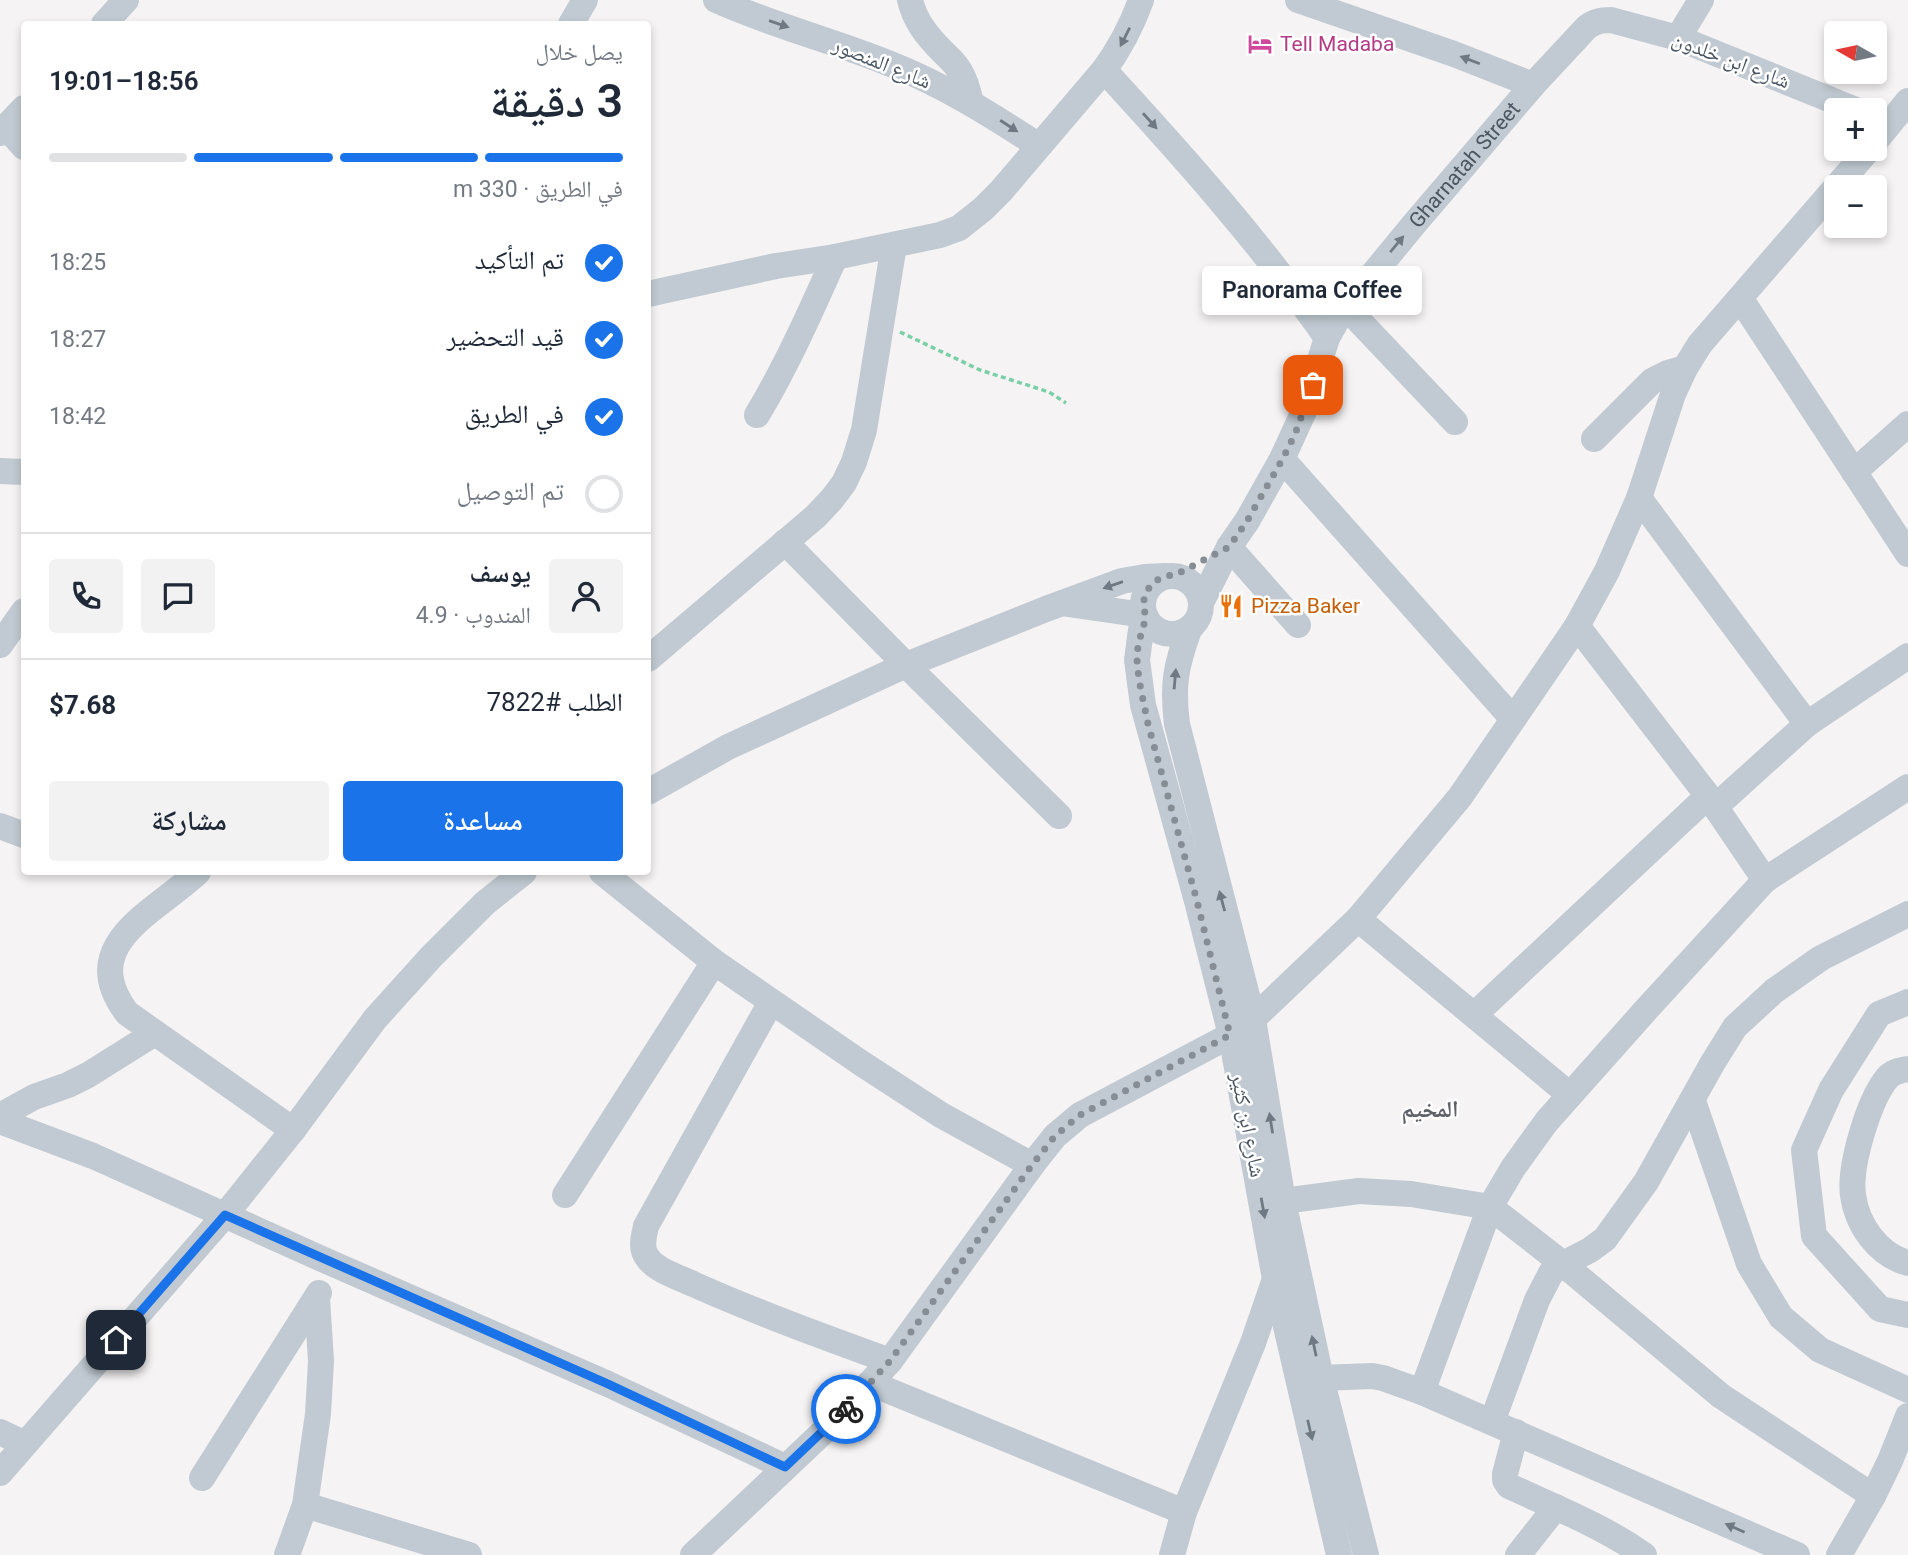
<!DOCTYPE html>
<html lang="ar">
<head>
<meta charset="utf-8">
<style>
  body { margin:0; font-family:Roboto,"Noto Naskh Arabic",sans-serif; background:#f2f2f3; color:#1f2937; direction:rtl; height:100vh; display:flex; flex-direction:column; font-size:26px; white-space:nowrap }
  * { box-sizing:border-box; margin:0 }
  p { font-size:23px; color:#747a83 }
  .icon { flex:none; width:38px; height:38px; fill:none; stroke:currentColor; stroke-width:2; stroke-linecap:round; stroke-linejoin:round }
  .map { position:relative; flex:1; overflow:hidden; direction:ltr }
  .sheet { position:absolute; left:21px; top:21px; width:630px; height:854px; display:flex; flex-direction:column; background:#fff; border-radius:7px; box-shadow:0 4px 10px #0003; direction:rtl }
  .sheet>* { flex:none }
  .needle { width:46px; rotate:279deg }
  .tools { position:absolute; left:1824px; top:21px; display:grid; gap:14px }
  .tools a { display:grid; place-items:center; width:63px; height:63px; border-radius:7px; background:#fff; box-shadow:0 4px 10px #0003; font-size:35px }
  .pin { position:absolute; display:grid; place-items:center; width:60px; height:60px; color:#fff; margin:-30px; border-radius:14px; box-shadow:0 4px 10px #0006 }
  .courier { position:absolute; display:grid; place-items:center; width:70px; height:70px; margin:-35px; border:5px solid #1a73e8; border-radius:50%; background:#fff; color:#222; box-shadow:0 2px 9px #0007 }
  .bubble { position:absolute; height:49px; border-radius:7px; background:#fff; box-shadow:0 4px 10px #0003; font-size:23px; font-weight:600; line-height:49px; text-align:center; direction:rtl }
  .head em { font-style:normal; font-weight:600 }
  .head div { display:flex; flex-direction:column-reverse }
  .head { display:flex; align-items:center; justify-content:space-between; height:119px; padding:0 28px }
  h1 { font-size:46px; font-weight:600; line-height:52px }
  .bar { display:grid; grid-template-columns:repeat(4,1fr); gap:10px 7px; align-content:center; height:84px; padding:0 28px }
  .bar i { height:9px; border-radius:5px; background:#e0e1e3 }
  .bar .on { background:#1a73e8 }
  .bar p { grid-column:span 4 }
  .line { display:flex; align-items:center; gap:18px; padding:0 28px; border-top:2px solid #e0e1e3 }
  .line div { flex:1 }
  .round { display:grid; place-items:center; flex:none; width:74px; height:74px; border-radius:7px; background:#f2f2f3 }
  ol { padding:0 28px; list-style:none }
  li { display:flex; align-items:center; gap:21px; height:77px }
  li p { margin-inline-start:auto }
  li .icon { padding:7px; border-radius:50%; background:#1a73e8; color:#fff; stroke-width:4 }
  li:last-child { color:#747a83 }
  li i { width:38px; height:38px; border:4px solid #e0e1e3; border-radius:50% }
  .action { display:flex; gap:14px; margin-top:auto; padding:14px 28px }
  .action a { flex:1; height:80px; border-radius:7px; background:#1a73e8; color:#fff; font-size:28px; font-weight:600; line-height:80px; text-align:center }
  .action a+a { background:#f2f2f3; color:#1f2937 }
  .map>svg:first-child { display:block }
</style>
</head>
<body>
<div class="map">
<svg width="1908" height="1555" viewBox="0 0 1908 1555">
  <rect width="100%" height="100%" fill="#f5f3f3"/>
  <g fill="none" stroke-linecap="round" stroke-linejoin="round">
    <path stroke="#7ad0a6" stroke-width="3.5" stroke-dasharray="5 3.5" stroke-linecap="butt" d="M900,332L980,370L1049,392L1066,403"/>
    <g stroke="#c1cad2" stroke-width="26">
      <path d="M716,0C771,25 831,40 888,63C942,84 990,114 1039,146"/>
      <path d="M910,0C915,21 927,36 942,51C947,56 953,61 957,67C965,78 968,90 971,103"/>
      <path d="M1298,0L1454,54L1533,85"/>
      <path d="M104,24L126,0"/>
      <path d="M571,24L585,0"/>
      <path d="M1678,38L1701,0"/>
      <path d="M1104,70C1183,156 1260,242 1327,338"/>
      <path d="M6,127L24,147"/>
      <path d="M0,133L24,108"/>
      <path d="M1874,143L1908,101"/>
      <path d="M648,294L776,266L835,257L940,235L959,228L983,209L1001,191L1104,70C1120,48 1132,25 1141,0"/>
      <path d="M1740,298L1908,554"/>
      <path d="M1345,306L1455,422"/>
      <path d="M757,415C787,365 811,311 835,257"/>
      <path d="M1594,439L1652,381L1668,373L1685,368"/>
      <path d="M1282,459L1513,719"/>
      <path d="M0,471L24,472"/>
      <path d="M1854,472L1908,424"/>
      <path d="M1639,498L1807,724"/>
      <path d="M785,542L906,665L1059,816"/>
      <path d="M1229,547L1298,625"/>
      <circle cx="1172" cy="605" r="29"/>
      <path id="s1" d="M1202,601L1229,547L1247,521L1282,459L1304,411L1327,338L1341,313L1415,223L1533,85L1587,27C1596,21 1601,20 1611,20L1678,38L1856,110"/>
      <path d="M1068,604L1144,615"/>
      <path d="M1146,617L1141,630L1137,660L1143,705L1197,901L1231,1035L1275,1279L1339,1555"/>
      <path d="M1577,626L1708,796L1765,880"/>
      <path d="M1189,630C1176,665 1172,685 1177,724L1253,1019L1283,1201L1321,1378L1366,1555"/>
      <path d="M0,645L24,611"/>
      <path d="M648,659L816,516L832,499L844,483L854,462L864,430L894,245"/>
      <path d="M648,792L728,747L906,665L1046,609L1122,581L1145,577L1166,576"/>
      <path d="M1715,807L1807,724L1908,656"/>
      <path d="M0,826L24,835"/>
      <path d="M198,872C156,912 75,944 127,1013L293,1130"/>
      <path d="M602,872L714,962L861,1063L941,1115L1032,1165"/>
      <path d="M1358,919L1570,1095"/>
      <path d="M771,1002L646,1226C644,1236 640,1248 647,1257C656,1271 679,1277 693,1284C758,1313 824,1337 890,1361"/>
      <path d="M1908,1002L1879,1014L1831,1090L1804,1150L1814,1236L1880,1309L1908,1315"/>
      <path d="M1474,1015L1708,796"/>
      <path d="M1908,1069C1901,1070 1894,1071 1888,1077C1869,1099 1849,1166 1853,1195C1857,1225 1878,1255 1908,1263"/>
      <path d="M1693,1101L1749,1264L1781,1317L1820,1350L1908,1390"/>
      <path d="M0,1116L34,1097L68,1085L88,1075L155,1033"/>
      <path d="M0,1121L93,1156L331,1263L608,1384L785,1467"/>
      <path d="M565,1195L714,962"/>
      <path d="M1283,1201L1359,1191L1411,1194L1490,1207L1563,1264L1721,1396L1873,1496"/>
      <path d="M1321,1378L1372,1376L1383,1378L1422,1392L1797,1555"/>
      <path d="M870,1383L1184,1512"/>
      <path d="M1422,1392L1490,1207L1513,1168L1547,1121L1644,1012L1765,880L1908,787"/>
      <path d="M1492,1422L1537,1300L1551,1273L1563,1264L1590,1250L1605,1239L1646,1182L1712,1064L1735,1027L1774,991L1821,958L1908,914"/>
      <path d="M0,1432L25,1444"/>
      <path d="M1516,1432L1505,1474V1480L1509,1486C1554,1507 1603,1526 1644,1555"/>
      <path d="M0,1473L225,1215L293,1130L375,1019L431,957L485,903L524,872"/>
      <path d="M202,1478L319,1293"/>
      <path d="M305,1505L469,1555"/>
      <path d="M287,1555L305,1505L318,1414L321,1361L317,1298"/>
      <path d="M693,1555L839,1417L890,1361L1032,1165L1055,1136L1080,1115L1231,1035L1253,1019L1358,919L1460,797L1577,626L1607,571L1639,498L1673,394L1685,368L1700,344L1869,149"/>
      <path d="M1172,1555L1184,1512L1253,1343L1275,1279"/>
      <path d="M1518,1555L1556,1507"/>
      <path d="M1839,1555L1873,1496L1890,1461L1908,1416"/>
    </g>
  </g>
  <defs><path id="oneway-solid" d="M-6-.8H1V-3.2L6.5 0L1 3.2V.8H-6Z" transform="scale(1.75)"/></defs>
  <g fill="#6e7983">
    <use href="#oneway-solid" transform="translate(779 24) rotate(19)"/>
    <use href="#oneway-solid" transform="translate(1125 37) rotate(117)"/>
    <use href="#oneway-solid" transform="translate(1470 60) rotate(-159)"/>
    <use href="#oneway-solid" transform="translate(1150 121) rotate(48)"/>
    <use href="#oneway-solid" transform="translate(1009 126) rotate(33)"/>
    <use href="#oneway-solid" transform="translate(1397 244) rotate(-50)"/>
    <use href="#oneway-solid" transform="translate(1113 585) rotate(161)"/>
    <use href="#oneway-solid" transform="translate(1175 679) rotate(-85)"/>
    <use href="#oneway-solid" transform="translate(1222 901) rotate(-105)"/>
    <use href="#oneway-solid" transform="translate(1271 1123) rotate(-99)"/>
    <use href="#oneway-solid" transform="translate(1263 1208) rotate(80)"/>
    <use href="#oneway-solid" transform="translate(1314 1346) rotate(-102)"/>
    <use href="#oneway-solid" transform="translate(1310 1430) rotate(77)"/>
    <use href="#oneway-solid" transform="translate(1735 1528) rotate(-156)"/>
  </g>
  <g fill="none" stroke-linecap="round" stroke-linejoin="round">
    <path stroke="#868d94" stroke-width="7" stroke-dasharray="0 12.6" d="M846,1409L890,1361L1032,1165L1055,1136L1080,1115L1230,1035L1197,901L1148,724L1139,680L1137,660L1138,645L1146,617L1143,605L1145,595L1150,586L1157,580L1166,576L1175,575L1229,547L1247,521L1282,460L1295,434L1313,385"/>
    <path stroke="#1a73e8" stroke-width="9" d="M116,1340L225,1215L608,1384L785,1467L846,1409"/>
  </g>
  <defs>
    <g id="hotel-bare" transform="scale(1.89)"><path d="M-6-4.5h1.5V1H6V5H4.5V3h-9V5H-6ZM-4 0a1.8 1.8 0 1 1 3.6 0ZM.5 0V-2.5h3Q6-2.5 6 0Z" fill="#d1479c" stroke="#fff" stroke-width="2.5" paint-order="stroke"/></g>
    <g id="restaurant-bare" transform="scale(1.89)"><path d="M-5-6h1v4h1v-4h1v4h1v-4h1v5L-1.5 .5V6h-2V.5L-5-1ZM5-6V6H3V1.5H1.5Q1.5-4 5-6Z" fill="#e8710a" stroke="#fff" stroke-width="2.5" paint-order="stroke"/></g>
  </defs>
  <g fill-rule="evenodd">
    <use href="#hotel-bare" x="1260" y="44"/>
    <use href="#restaurant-bare" x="1231" y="606"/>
  </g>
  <g text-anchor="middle" stroke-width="5" stroke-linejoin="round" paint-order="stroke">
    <g font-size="21" fill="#b23c85" stroke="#fff" text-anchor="start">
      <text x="1280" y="51">Tell Madaba</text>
    </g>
    <g font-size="21" fill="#4a5661" stroke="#fff">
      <text transform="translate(1731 60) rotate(21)" y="7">شارع ابن خلدون</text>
      <text transform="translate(882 63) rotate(22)" y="7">شارع المنصور</text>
      <text dy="7" stroke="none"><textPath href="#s1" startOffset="514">Gharnatah Street</textPath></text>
      <text transform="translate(1248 1125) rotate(79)" y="7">شارع ابن كثير</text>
    </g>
    <g font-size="21" fill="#c56008" stroke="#fff" text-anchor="start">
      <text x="1251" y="613">Pizza Baker</text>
    </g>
    <g font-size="23" font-weight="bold" fill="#5f6368" stroke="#fff">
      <text x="1430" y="1117">المخيم</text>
    </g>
  </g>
</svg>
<div class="tools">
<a><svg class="needle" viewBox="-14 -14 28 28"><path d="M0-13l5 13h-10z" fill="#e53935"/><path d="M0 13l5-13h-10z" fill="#747a83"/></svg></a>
<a>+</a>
<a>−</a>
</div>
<div class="pin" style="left:1313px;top:385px;background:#ea580c"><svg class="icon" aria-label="bag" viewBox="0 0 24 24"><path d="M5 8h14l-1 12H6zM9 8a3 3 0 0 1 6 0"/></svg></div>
<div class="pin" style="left:116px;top:1340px;background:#1f2937"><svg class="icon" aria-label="home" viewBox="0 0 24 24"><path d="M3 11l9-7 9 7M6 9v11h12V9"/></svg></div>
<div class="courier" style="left:846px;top:1409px"><svg class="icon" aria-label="bike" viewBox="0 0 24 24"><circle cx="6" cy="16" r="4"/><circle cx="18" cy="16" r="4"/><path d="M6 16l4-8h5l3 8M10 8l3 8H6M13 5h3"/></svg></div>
<div class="bubble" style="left:1202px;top:266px;width:220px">Panorama Coffee</div>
<section class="sheet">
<div class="head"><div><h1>3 دقيقة</h1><p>يصل خلال</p></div><em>18:56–19:01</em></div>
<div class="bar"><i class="on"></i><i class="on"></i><i class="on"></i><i></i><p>في الطريق · 330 m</p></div>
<ol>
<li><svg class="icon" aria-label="check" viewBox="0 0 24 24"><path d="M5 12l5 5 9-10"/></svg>تم التأكيد<p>18:25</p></li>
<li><svg class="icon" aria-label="check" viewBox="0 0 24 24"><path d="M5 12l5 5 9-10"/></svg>قيد التحضير<p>18:27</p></li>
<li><svg class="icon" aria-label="check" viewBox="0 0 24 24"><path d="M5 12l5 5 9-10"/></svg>في الطريق<p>18:42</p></li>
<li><i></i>تم التوصيل</li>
</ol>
<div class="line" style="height:126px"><a class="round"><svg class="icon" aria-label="person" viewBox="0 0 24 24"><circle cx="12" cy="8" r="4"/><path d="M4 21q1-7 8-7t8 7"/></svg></a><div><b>يوسف</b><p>المندوب · 4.9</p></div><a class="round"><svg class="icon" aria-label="chat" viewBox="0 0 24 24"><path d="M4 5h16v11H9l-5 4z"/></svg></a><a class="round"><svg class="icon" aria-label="phone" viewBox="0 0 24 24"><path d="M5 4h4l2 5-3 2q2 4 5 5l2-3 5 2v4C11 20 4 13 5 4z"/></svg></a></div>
<div class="line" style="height:91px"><div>الطلب #7822</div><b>$7.68</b></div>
<div class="action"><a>مساعدة</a><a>مشاركة</a></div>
</section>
</div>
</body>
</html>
